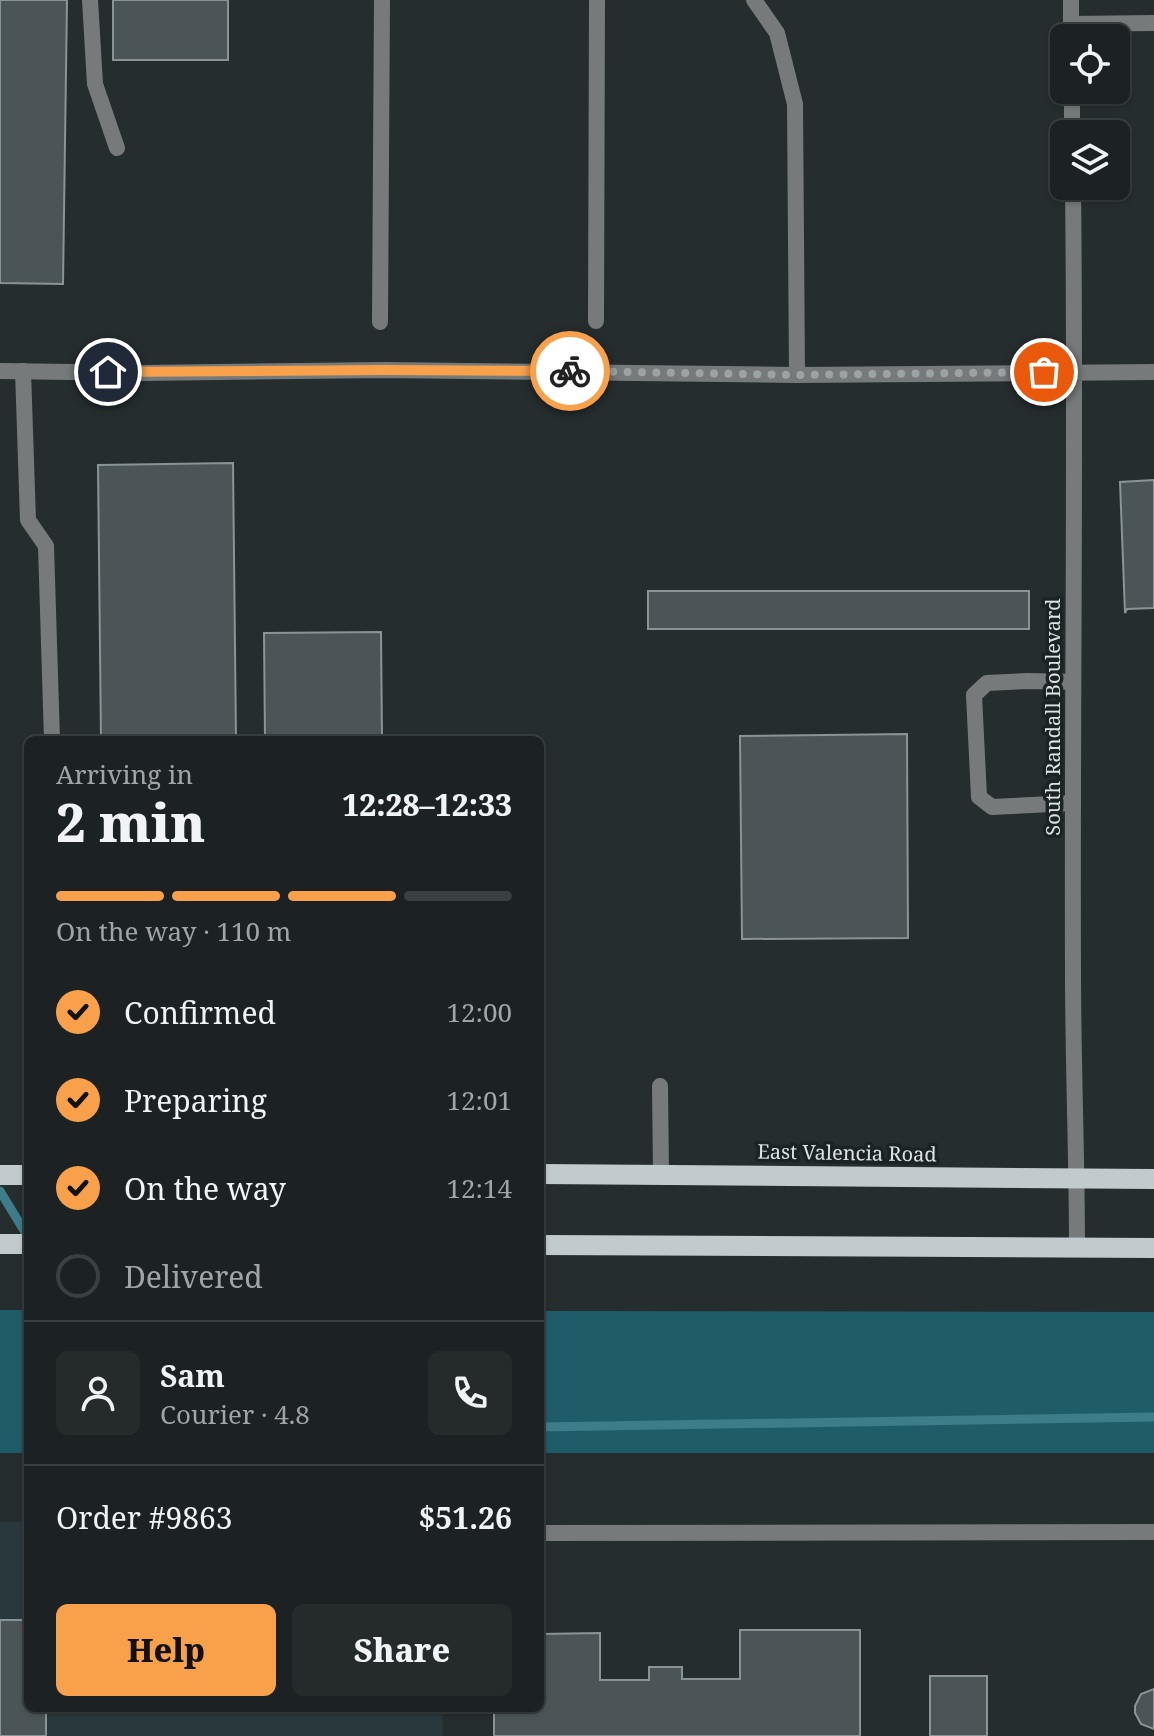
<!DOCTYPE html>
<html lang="en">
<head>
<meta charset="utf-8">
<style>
  body { margin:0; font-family:"Noto Serif",serif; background:#252a2b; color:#f1f3f6; height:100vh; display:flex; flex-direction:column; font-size:30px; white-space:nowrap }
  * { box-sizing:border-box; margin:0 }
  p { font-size:26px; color:#a0a4a6 }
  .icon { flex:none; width:44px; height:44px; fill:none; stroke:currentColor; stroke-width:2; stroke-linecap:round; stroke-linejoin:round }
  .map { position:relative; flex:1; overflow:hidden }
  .side { position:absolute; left:24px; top:736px; width:520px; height:976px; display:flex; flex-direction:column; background:#1c2223; border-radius:12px; box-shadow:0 2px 6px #0004,0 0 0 2px #3a3f41 }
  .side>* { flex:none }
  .controls { position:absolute; left:1050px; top:24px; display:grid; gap:16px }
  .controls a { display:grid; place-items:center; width:80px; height:80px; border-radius:12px; background:#1c2223; box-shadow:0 2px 6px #0004,0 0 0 2px #3a3f41; font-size:40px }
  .pin { position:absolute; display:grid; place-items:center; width:68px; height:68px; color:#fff; margin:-34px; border:4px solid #fff; border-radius:50%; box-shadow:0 2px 8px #0007 }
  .courier { position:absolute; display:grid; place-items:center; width:80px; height:80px; margin:-40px; border:6px solid #f8a14a; border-radius:50%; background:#fff; color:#222; box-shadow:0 2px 10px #0007 }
  .headline em { font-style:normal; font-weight:800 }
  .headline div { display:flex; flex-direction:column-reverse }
  .headline { display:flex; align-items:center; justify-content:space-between; height:136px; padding:0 32px }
  h1 { font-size:52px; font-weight:800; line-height:60px }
  .bar { display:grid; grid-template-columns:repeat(4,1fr); gap:12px 8px; align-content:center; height:96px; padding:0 32px }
  .bar i { height:10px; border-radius:6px; background:#3a3f41 }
  .bar .current { background:#f8a14a }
  .bar p { grid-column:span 4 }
  .line { display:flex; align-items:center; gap:20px; padding:0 32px; border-top:2px solid #3a3f41 }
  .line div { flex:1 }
  .round { display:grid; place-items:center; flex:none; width:84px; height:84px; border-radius:12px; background:#252a2b }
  ol { padding:0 32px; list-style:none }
  li { display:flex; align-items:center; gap:24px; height:88px }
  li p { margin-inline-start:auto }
  li .icon { padding:8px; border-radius:50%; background:#f8a14a; color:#111; stroke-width:4 }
  li:last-child { color:#a0a4a6 }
  li i { width:44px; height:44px; border:4px solid #3a3f41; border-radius:50% }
  .button { display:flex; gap:16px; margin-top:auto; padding:16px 32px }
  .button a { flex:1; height:92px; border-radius:12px; background:#f8a14a; color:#111; font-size:32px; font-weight:800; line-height:92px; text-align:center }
  .button a+a { background:#252a2b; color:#f1f3f6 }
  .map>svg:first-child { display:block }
</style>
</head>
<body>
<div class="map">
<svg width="1154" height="1736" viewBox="0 0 1154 1736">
  <rect width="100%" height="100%" fill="#252d2f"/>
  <path fill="#29383c" d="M0,1522H28V1708H442L443,1736H0Z"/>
  <path fill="#1e5c68" d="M0,1310H28V1453H0Z
    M540,1311L1154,1312V1453H540Z"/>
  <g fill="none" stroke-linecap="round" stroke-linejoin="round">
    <path stroke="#3d7c89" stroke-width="9" d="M0,1191L28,1237
      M540,1427L1154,1417"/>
  </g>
  <path fill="#4b5557" stroke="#899496" stroke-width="2" d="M0,0H67L63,284L0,283Z
    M113,0H228V60H113Z
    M233,463L236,740H101L98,465Z
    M1154,480V608L1127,609L1125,613L1120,482Z
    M648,591H1029V629H648Z
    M381,632L382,740H265L264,633Z
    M907,734L908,938L742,939L740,736Z
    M0,1620H28V1708H46V1736H0Z
    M740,1630H860V1736H494V1708H540V1634L600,1633V1680H649V1667H682V1679H740Z
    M930,1676H987V1736H930Z
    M1154,1689V1729L1141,1724L1135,1713V1706L1141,1694Z"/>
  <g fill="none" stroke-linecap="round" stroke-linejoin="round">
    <path stroke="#767a7b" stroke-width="16" d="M90,0L95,84L117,148
      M1071,24L1154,23
      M23,371L28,520L46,546L52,740
      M1073,682L1027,681L987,683L974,695L979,797L992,807L1073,803
      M660,1086L661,1175
      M540,1533L1154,1532"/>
    <path stroke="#767a7b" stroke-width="16" d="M754,0L777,33L795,104L797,375
      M1071,0V38
      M1072,90V134
      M1073,186C1076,448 1072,709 1073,971C1073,1064 1077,1156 1077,1249
      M596,321L597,0
      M380,322L382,0
      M0,371L141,373L384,370L797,375L1154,372"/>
    <path stroke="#c1cacc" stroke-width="20" d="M540,1174L1154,1179
      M0,1175H28
      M0,1244H28
      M540,1245L1154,1248"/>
  </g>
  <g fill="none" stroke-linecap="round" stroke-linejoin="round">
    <path stroke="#9da3a5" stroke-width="8" stroke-dasharray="0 14.4" d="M570,371L797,375L1044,372"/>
    <path stroke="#f8a14a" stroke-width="10" d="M108,372L384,370L570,371"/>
  </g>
  <g text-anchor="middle" stroke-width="7" stroke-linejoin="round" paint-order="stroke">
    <g font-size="20" fill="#dde3e4" stroke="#1b2325">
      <text transform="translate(1053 717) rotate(-90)" y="7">South Randall Boulevard</text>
      <text transform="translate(847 1153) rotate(1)" y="7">East Valencia Road</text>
    </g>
  </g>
</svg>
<div class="controls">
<a><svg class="icon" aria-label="locate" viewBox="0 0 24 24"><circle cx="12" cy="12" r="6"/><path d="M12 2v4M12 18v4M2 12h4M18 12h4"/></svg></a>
<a><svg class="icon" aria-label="layers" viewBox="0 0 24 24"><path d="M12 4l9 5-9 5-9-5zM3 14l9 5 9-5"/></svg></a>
</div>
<div class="pin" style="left:1044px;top:372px;background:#ea580c"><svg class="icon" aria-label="bag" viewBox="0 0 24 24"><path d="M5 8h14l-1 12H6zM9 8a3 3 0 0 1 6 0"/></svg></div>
<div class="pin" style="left:108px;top:372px;background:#1f2937"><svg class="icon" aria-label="home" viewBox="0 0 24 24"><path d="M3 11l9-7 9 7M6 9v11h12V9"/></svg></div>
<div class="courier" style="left:570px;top:371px"><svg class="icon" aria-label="bike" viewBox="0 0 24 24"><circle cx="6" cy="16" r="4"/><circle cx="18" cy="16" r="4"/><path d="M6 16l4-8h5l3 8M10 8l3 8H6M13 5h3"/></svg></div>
<section class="side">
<div class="headline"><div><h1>2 min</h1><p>Arriving in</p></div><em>12:28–12:33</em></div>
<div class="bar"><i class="current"></i><i class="current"></i><i class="current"></i><i></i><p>On the way · 110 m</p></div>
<ol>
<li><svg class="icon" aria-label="check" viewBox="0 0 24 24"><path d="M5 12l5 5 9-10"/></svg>Confirmed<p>12:00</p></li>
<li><svg class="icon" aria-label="check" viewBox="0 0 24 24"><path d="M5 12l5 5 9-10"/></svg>Preparing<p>12:01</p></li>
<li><svg class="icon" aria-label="check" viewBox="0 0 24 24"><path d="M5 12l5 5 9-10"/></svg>On the way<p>12:14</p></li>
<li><i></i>Delivered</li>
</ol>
<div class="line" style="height:144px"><a class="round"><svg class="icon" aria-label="person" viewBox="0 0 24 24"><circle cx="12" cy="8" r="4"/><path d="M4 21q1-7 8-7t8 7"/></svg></a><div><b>Sam</b><p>Courier · 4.8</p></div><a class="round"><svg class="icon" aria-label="phone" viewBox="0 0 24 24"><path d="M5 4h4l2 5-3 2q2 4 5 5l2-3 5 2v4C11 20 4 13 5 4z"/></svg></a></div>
<div class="line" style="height:104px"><div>Order #9863</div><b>$51.26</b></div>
<div class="button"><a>Help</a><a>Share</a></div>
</section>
</div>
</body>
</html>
